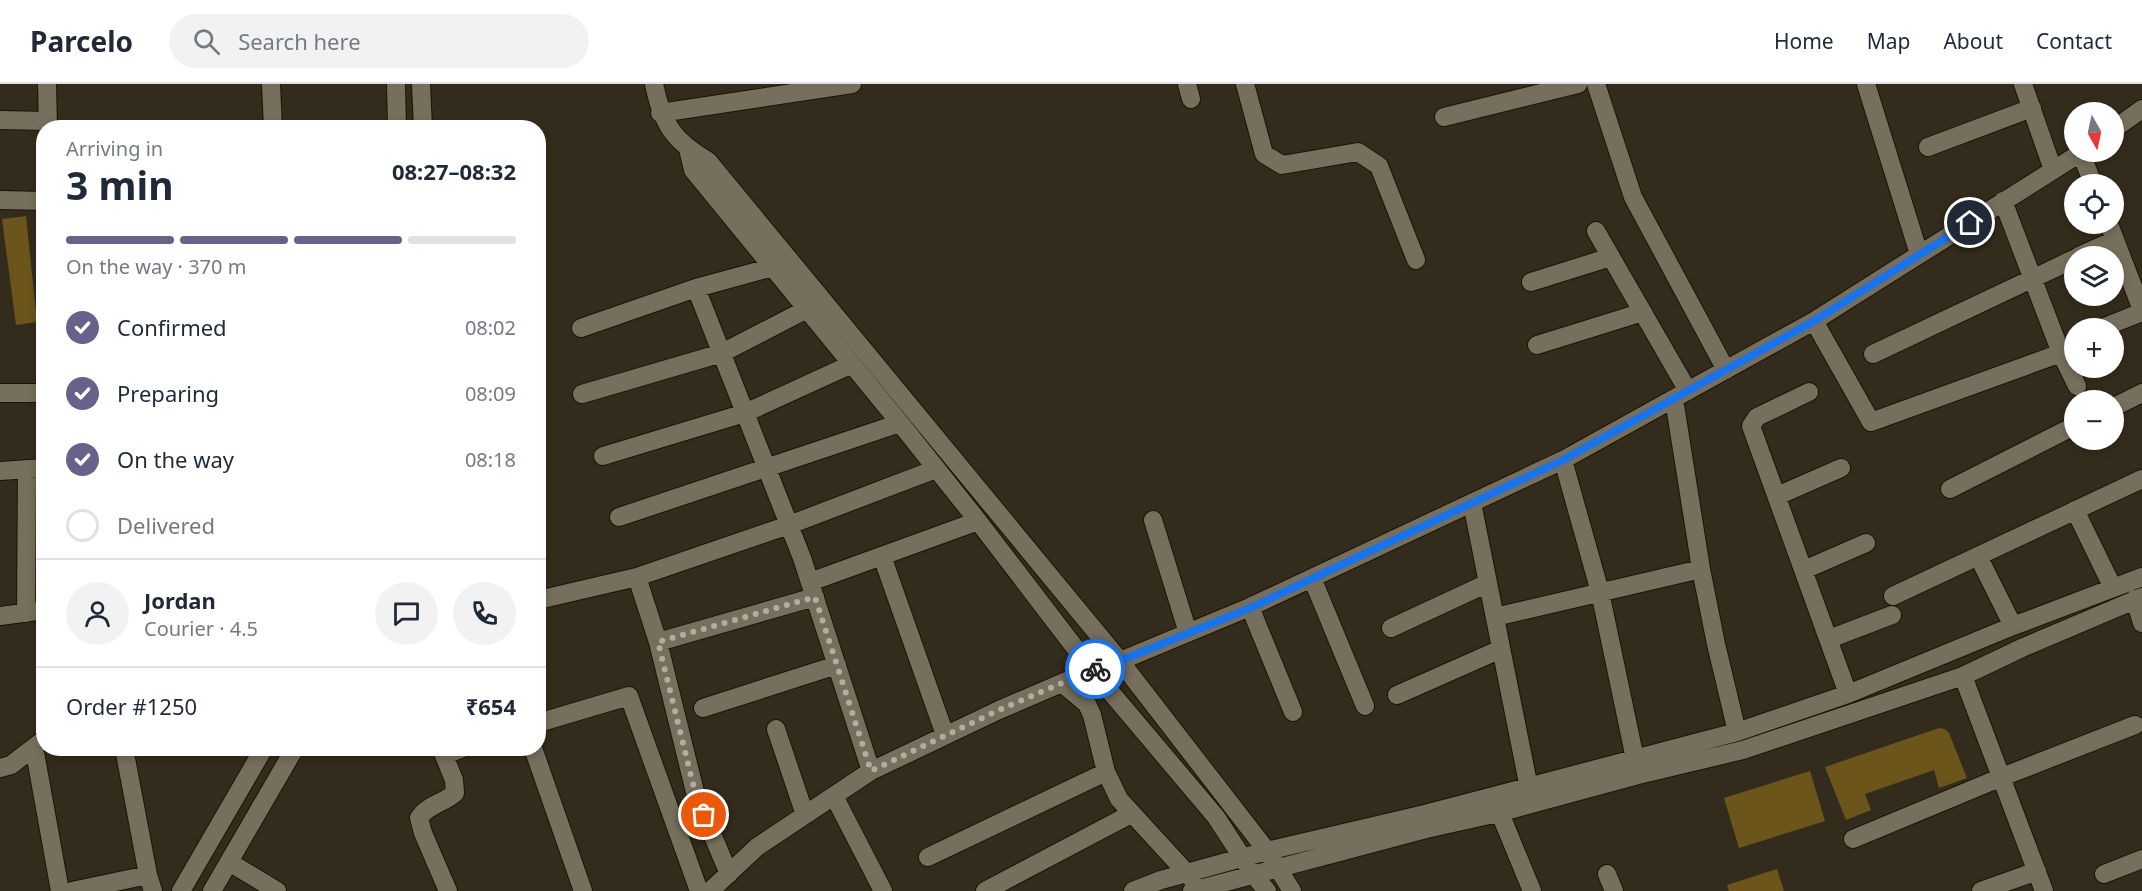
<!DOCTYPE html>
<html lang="en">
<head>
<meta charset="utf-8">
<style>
  body { margin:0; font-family:"Noto Sans",sans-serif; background:#f2f2f3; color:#1f2937; height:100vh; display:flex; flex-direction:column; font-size:22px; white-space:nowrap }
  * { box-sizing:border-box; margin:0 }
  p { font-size:20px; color:#747a83 }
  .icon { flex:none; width:33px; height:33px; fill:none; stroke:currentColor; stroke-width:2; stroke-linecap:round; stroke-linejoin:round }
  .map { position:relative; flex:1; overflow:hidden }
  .details { position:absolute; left:36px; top:36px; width:510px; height:636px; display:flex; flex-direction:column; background:#fff; border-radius:24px; box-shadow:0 3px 9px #0003 }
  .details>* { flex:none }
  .needle { width:39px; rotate:171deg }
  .fabs { position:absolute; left:2064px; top:18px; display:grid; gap:12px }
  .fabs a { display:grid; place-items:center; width:60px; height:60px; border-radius:50%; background:#fff; box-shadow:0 3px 9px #0003; font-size:30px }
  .pin { position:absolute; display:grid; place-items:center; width:51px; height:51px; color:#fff; margin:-26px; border:3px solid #fff; border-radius:50%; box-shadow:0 2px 6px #0007 }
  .courier { position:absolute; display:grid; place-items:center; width:60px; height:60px; margin:-30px; border:4px solid #1a73e8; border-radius:50%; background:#fff; color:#222; box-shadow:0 2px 8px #0007 }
  .head em { font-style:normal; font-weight:700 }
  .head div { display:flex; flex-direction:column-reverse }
  .head { display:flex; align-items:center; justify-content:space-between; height:102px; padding:0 30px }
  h1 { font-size:39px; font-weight:700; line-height:45px }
  .bar { display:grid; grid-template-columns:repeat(4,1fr); gap:9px 6px; align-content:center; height:72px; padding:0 30px }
  .bar i { height:8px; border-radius:4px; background:#e0e1e3 }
  .bar .active { background:#6a618a }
  .bar p { grid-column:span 4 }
  .line { display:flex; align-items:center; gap:15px; padding:0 30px; border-top:2px solid #e0e1e3 }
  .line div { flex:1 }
  .round { display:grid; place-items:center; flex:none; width:63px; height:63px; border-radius:32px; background:#f2f2f3 }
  ol { padding:0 30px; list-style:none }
  li { display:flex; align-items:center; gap:18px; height:66px }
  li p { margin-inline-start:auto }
  li .icon { padding:6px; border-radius:50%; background:#6a618a; color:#fff; stroke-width:4 }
  li:last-child { color:#747a83 }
  li i { width:33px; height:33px; border:3px solid #e0e1e3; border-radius:50% }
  header { display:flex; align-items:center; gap:36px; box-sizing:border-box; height:84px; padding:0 30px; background:#fff; border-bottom:2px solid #e0e1e3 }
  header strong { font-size:28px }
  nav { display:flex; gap:33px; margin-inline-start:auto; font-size:21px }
  .search { width:420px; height:54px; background:#f2f2f3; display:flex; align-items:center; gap:15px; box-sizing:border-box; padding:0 21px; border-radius:33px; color:#747a83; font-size:22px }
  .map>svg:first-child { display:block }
</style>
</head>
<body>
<header>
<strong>Parcelo</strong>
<div class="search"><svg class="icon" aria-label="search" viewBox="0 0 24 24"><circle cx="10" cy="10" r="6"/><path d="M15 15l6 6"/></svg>Search here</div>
<nav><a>Home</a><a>Map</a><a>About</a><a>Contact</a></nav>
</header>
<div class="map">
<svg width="2142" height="807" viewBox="0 0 2142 807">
  <rect width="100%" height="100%" fill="#332c1c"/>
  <path fill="#6c551b" d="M26,132L37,238L16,241L2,135Z
    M1939,644L1945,645L1949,649L1967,694L1939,704L1934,686L1865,710L1871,726L1846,736L1825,683Z
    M1810,687L1825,737L1739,764L1724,714Z
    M1777,785L1784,807H1729L1727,801Z"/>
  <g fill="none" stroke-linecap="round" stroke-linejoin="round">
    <g stroke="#1b1406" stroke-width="20">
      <path id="minor" d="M47,0L48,44
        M271,0L273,44
        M396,0L397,44
        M421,0L423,44
        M654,0C662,39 673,57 708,77L1120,577L1267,767L1292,807
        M1187,0L1191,15
        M1245,0L1264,70L1282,81L1358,68L1379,82L1416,176
        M1596,0L1633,113L1726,286
        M1866,0L1919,170
        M2023,0L2053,86
        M660,29L852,0
        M1444,33L1578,0
        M0,36L48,37
        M2114,45L2142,25
        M1928,63L2032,24
        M688,65L693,86L900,339L978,437L1092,586L1216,733L1253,790L1267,807
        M2081,69L2093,100
        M0,116L44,117
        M2003,117L2061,269L2077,302
        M2109,140L2142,226
        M1596,147L1688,307
        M2079,172L2115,156
        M1531,198L1611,173
        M696,204L802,474L871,687
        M1814,237L1871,338L2061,269
        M581,244L696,204L773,183
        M2102,244L2142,228
        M1537,261L1643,228
        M1873,270L2074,175
        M1809,308L1757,333L1751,342L1848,610
        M0,309H44
        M582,310L722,269L807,225
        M1674,315L1701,485L1716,560L1737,648
        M2114,323L2142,309
        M603,372L745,329L852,280
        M1563,376L1600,508L1635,675
        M0,387L44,384
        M1950,405L2074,342
        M1777,412L1841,384
        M1472,419L1531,714
        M2075,426L2113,504
        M619,433L900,339
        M1153,436L1188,549
        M882,472L945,651
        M1978,472L2013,542
        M1804,486L1866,459
        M637,493L658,558L696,712L729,790
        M1312,494L1365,622
        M810,498L978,437
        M1893,512L2142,395
        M2135,515L2142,539
        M538,516L637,493L789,441L936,385
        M1250,523L1293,628
        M26,529L27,385
        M0,532L44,526
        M1495,533L1701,485
        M1391,544L1488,499
        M1829,555L1892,531
        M658,558L815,513
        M1963,592L2044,807
        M1062,599L1087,620L1092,631L1106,688L1119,715L1193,796
        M1397,611L1501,565
        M703,624L837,581
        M538,639L629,612L699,807
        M776,645L805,731
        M34,663L60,807
        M124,664L148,791L153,807
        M441,664L454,696L455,709C444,719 427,721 419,734L423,749L448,807
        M533,664L583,807
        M444,671L463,664
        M0,684L11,681L41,658
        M834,712L883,807
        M1495,717L1532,807
        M1853,755L2002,693L2135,641
        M928,773L1106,688
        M229,778L277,807
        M1607,790L1614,807
        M2104,790L2142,775
        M72,807L148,791
        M181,807L264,664
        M212,807L295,664
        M710,807L757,763L871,687L999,626L1092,586L1120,577L1250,523L1563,376L1814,237L2082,68
        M985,807L1131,730
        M1133,807L1161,796L1267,767L1425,730L1737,648L1848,610L2013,542L2142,493
        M1192,807L1426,745L1498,729L1638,691L1743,666L1963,592L2024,563L2142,513
        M1981,807L2037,787"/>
    </g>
    <use href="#minor" stroke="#776f5d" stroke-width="18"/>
  </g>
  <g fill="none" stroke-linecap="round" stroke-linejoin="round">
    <path stroke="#b2ada1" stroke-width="6" stroke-dasharray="0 10.8" d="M704,731L696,712L658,558L815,513L871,687L999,626L1095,585"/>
    <path stroke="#1a73e8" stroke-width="8" d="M1095,585L1120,577L1250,524L1563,376L1814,237L1970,139"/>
  </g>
</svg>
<div class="fabs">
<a><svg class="needle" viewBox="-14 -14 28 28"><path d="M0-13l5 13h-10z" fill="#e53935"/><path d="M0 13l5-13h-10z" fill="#747a83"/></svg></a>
<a><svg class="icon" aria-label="locate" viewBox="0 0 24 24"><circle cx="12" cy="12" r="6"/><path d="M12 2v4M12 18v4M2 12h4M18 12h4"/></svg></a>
<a><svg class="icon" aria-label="layers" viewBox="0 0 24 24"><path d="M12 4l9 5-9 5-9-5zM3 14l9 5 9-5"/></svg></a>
<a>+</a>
<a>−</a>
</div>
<div class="pin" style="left:704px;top:731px;background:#ea580c"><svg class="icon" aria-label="bag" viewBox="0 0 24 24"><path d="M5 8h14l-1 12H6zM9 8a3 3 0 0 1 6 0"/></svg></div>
<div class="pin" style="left:1970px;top:139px;background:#1f2937"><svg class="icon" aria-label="home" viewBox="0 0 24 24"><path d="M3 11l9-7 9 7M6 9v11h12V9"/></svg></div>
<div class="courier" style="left:1095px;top:585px"><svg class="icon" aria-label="bike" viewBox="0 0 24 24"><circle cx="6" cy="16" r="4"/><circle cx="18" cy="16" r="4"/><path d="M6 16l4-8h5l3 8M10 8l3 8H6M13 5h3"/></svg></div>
<section class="details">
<div class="head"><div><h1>3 min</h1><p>Arriving in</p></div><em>08:27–08:32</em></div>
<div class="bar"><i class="active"></i><i class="active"></i><i class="active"></i><i></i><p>On the way · 370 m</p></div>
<ol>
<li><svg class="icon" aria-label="check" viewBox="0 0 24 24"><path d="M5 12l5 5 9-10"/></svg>Confirmed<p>08:02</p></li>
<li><svg class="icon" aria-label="check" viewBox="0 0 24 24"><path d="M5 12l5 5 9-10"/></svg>Preparing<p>08:09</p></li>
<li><svg class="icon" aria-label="check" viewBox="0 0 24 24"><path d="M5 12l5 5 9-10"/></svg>On the way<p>08:18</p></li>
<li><i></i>Delivered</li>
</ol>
<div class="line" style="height:108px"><a class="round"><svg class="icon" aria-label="person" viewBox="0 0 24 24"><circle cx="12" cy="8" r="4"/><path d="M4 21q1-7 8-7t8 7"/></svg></a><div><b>Jordan</b><p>Courier · 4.5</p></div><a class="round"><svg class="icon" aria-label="chat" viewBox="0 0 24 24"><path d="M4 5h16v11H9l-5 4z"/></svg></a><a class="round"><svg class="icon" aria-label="phone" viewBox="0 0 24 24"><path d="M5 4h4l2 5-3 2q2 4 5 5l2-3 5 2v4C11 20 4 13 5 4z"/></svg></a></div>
<div class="line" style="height:78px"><div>Order #1250</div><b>₹654</b></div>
</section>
</div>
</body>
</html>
